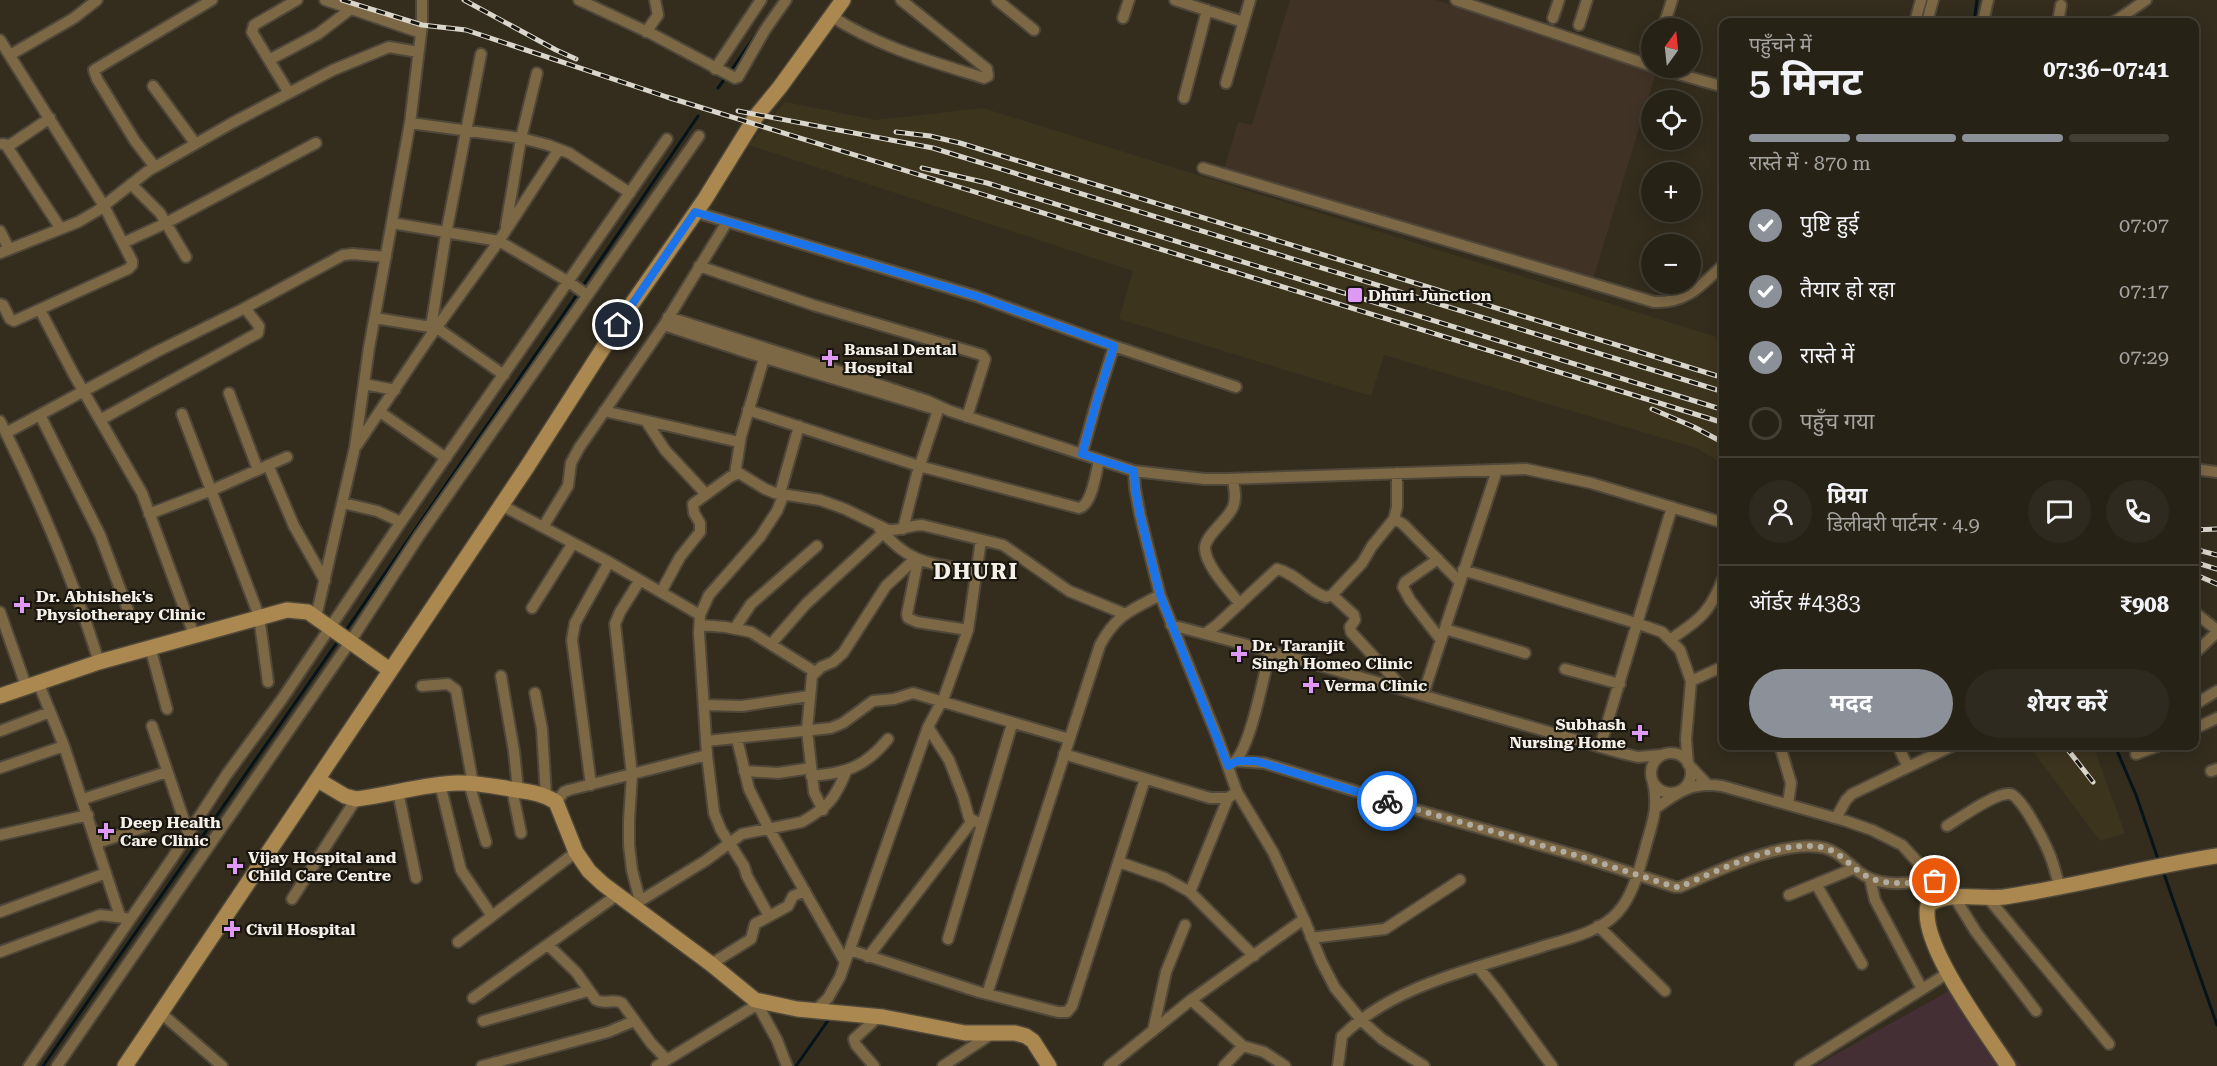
<!DOCTYPE html>
<html lang="hi">
<head>
<meta charset="utf-8">
<style>
  body { margin:0; font-family:"Roboto Serif","Noto Sans Devanagari",serif; background:#2f2a1f; color:#f1f3f6; height:100vh; display:flex; flex-direction:column; font-size:22px; white-space:nowrap }
  * { box-sizing:border-box; margin:0 }
  p { font-size:20px; color:#a4a4a1 }
  .icon { flex:none; width:33px; height:33px; fill:none; stroke:currentColor; stroke-width:2; stroke-linecap:round; stroke-linejoin:round }
  .map { position:relative; flex:1; overflow:hidden }
  .sheet { position:absolute; left:1719px; top:18px; width:480px; height:732px; display:flex; flex-direction:column; background:#272216; border-radius:12px; box-shadow:0 3px 15px #0003,0 0 0 2px #433f35 }
  .sheet>* { flex:none }
  .needle { width:39px; rotate:15deg }
  .tools { position:absolute; left:1641px; top:18px; display:grid; gap:12px }
  .tools a { display:grid; place-items:center; width:60px; height:60px; border-radius:50%; background:#272216; box-shadow:0 3px 15px #0003,0 0 0 2px #433f35; font-size:30px }
  .pin { position:absolute; display:grid; place-items:center; width:51px; height:51px; color:#fff; margin:-26px; border:3px solid #fff; border-radius:50%; box-shadow:0 2px 6px #0007 }
  .courier { position:absolute; display:grid; place-items:center; width:60px; height:60px; margin:-30px; border:4px solid #1a73e8; border-radius:50%; background:#fff; color:#222; box-shadow:0 2px 8px #0007 }
  .headline em { font-style:normal; font-weight:700 }
  .headline div { display:flex; flex-direction:column-reverse }
  .headline { display:flex; align-items:center; justify-content:space-between; height:102px; padding:0 30px }
  h1 { font-size:39px; font-weight:700; line-height:45px }
  .bar { display:grid; grid-template-columns:repeat(4,1fr); gap:9px 6px; align-content:center; height:72px; padding:0 30px }
  .bar i { height:8px; border-radius:4px; background:#433f35 }
  .bar .selected { background:#8c9099 }
  .bar p { grid-column:span 4 }
  .line { display:flex; align-items:center; gap:15px; padding:0 30px; border-top:2px solid #433f35 }
  .line div { flex:1 }
  .round { display:grid; place-items:center; flex:none; width:63px; height:63px; border-radius:32px; background:#2f2a1f }
  ol { padding:0 30px; list-style:none }
  li { display:flex; align-items:center; gap:18px; height:66px }
  li p { margin-inline-start:auto }
  li .icon { padding:6px; border-radius:50%; background:#8c9099; color:#fff; stroke-width:4 }
  li:last-child { color:#a4a4a1 }
  li i { width:33px; height:33px; border:3px solid #433f35; border-radius:50% }
  .action { display:flex; gap:12px; margin-top:auto; padding:12px 30px }
  .action a { flex:1; height:69px; border-radius:36px; background:#8c9099; color:#fff; font-size:24px; font-weight:700; line-height:69px; text-align:center }
  .action a+a { background:#2f2a1f; color:#f1f3f6 }
  .map>svg:first-child { display:block }
</style>
</head>
<body>
<div class="map">
<svg width="2217" height="1066" viewBox="0 0 2217 1066">
  <rect width="100%" height="100%" fill="#342d1e"/>
  <path fill="#432f34" d="M1961,984L2021,1066H1815Z"/>
  <path fill="#413226" d="M1290,0H1436L1656,73L1593,279L1224,170L1238,122L1252,125Z"/>
  <path fill="#3d341e" d="M785,102L876,120L983,108L1723,339V464L1696,448L1384,355L1371,396L1119,319L1133,271L749,145Z
    M2029,746H2093L2125,833L2100,841Z"/>
  <g fill="none" stroke-linecap="round" stroke-linejoin="round">
    <path stroke="#04141a" stroke-width="3" d="M1974,22L1977,0
      M730,72L757,33
      M718,88L726,77
      M582,287L698,116
      M344,633L578,293
      M2115,746L2136,795L2159,862
      M2163,871L2217,1025
      M43,1066L338,641
      M796,1066L829,1019"/>
    <g stroke="#4f483a" stroke-width="14">
      <path id="street" d="M325,0L421,33
        M579,0L652,34L735,78L738,77L765,30L786,0
        M997,0L1034,30
        M1175,0L1243,22
        M1456,0L1652,66
        M831,16C879,47 930,61 984,78L988,76L987,69L901,0
        M1123,18L1129,0
        M1553,18L1559,0
        M1915,22L1921,0
        M1927,22L1933,0
        M1983,22L1988,0
        M2058,22L2061,5
        M2114,22L2146,0
        M1579,25L1587,0
        M1663,28L1672,0
        M646,32L658,15L655,0
        M0,40L104,206L132,261V265L128,269L14,321L10,319L3,305L0,304
        M10,55L74,18L97,0
        M269,60L318,34L352,8
        M1657,68L1724,87
        M715,69L761,0
        M1226,83L1250,0
        M153,86L195,143
        M289,93L252,32L254,25L297,0
        M1184,98L1207,10
        M410,123L521,138L548,145L569,153L630,193
        M2,144L10,145L50,118
        M6,145L61,229
        M155,167L135,141L97,79L94,70L212,0
        M1203,168L1654,302C1687,303 1701,286 1724,264
        M131,184L160,213L186,257
        M695,212L976,296L1114,346L1097,400L1082,454
        M392,223L499,241L569,282L587,295
        M506,226L521,138L537,73
        M0,231L9,249
        M123,243L166,223L316,143
        M0,253L78,222L97,211L148,171L232,123L333,70L389,47L418,52
        M699,266L813,305L982,355L985,359L984,363L967,417
        M40,310L73,373L142,493L194,635
        M668,317L841,372L928,401L950,411L1134,471L1204,479H1226L1526,469L1591,483L1724,523
        M375,318L437,328L504,375
        M664,325L749,353L938,410
        M431,327L446,234L481,54
        M1114,346L1236,387
        M364,384L395,390
        M229,393L258,470
        M748,410L919,466L1079,508C1092,505 1096,473 1099,460
        M604,411L739,442
        M380,412L446,458
        M182,414L259,616L268,682
        M40,415L100,535L128,610
        M100,420L258,333L259,326L245,308
        M0,421C39,499 73,578 99,662
        M646,421L665,450L706,494
        M6,433L156,352L245,308L343,255L353,254L386,257
        M357,445L429,338L499,241L559,149
        M268,465L294,526L325,581
        M2194,469L2217,472
        M1134,471L1135,488L1140,515L1160,595L1218,739L1237,792L1273,852L1304,919L1321,961L1335,988L1362,1021L1382,1039L1424,1066
        M735,474L741,436L764,358
        M1233,479C1234,488 1237,498 1233,507C1228,520 1204,536 1205,549C1206,566 1229,590 1240,604
        M780,493L799,426
        M343,503L377,511L401,522
        M501,505L609,562L700,615
        M149,514L212,490L287,457
        M1394,519L1403,524L1460,582
        M543,527L568,486L571,463L579,448L664,325L727,222
        M879,528C911,566 931,563 977,571
        M903,529L917,474L938,410
        M1438,559L1405,582L1403,587L1410,600L1441,640
        M918,560L907,614L908,618L917,622L968,630
        M1463,570L1639,624L1662,632L1680,650L1691,681L1686,739L1688,764L1707,784
        M661,592L680,557L700,532V523L694,513L693,504L730,477L739,473L765,489L775,493L820,500L845,509L888,530C900,531 911,525 922,525L1003,545L1069,591L1125,614
        M1332,595L1354,615L1355,620L1350,627L1351,632L1401,686
        M532,608L573,543
        M0,612L26,686
        M2194,612L2217,630
        M316,617L355,447L369,348L410,123L422,25V0
        M700,625L725,627L751,632L815,672
        M1171,625L1270,651L1621,753L1638,757L1661,755
        M735,628L751,604L817,546
        M1445,629L1525,653
        M1206,633L1218,624L1277,569C1295,573 1308,591 1326,597L1332,595L1362,563L1372,546L1394,519L1397,507V473
        M1671,639C1701,619 1711,611 1724,576
        M771,644L806,604L883,533
        M150,647L167,709
        M2194,654L2217,632
        M1565,669L1620,684
        M501,676L514,751L518,790
        M1691,681L1724,666
        M38,682L64,746L120,916
        M422,686L448,684L456,690L473,784
        M535,693L542,729L546,796
        M1423,695L1497,470
        M705,705L742,706L809,696
        M2194,705L2217,691
        M152,726L188,832
        M928,727L949,760L963,796L969,818L979,823
        M2194,729L2217,718
        M0,731L50,712
        M737,739L749,789L767,825L845,962
        M707,741L831,728L843,723L873,701L894,699L913,693L1069,739
        M1780,746L1791,783L1788,804
        M1898,746L1908,767
        M1600,747L1672,507
        M1651 773a20 20 0 1 1 40 0a20 20 0 1 1-40 0Z
        M1064,754L1210,798H1228L1237,792
        M2136,754L2158,746
        M1237,761L1264,763L1420,811L1582,857L1675,887H1680C1717,871 1786,838 1825,848C1839,852 1848,863 1859,872C1881,889 1910,882 1935,881
        M1233,763C1250,751 1264,674 1270,651
        M0,768L64,746
        M744,771L778,773L811,768
        M2211,771L2217,769
        M811,776C847,773 865,767 888,739
        M469,783L486,842
        M440,784L461,870L492,916
        M591,785L572,640L575,623L609,562
        M512,789L521,833
        M398,792L416,878
        M83,799L167,772
        M556,802L564,792L569,790L707,755
        M1656,808C1679,791 1692,782 1722,786L1846,821L1872,830L1902,845L1935,881L1955,898L1976,932L2036,1011
        M823,810L814,792L807,730L812,676L821,667L833,662L843,653L886,586L915,559
        M1836,818L1846,800L1852,794L1952,746
        M1947,826C1960,818 1996,792 2010,794C2022,796 2048,848 2052,861C2055,869 2057,879 2060,888
        M0,835L88,815
        M97,843L153,824
        M1119,862L1165,878L1190,892L1254,956
        M1870,879L1875,900L1922,989
        M1816,884L1862,964
        M1190,892L1228,798
        M1789,895L1855,868
        M1988,898L2109,1044
        M292,899L356,799
        M640,901L632,870L629,845V820L632,775L615,624L620,612L640,580
        M635,904L705,861L742,834L802,822C829,806 834,800 846,772
        M0,912L106,873
        M769,916L747,876L744,866L721,830L714,813L707,755L699,633L700,615L709,595L760,537L777,511L784,494
        M1598,926L1665,991
        M1311,938L1385,929L1460,880
        M948,939L1012,724
        M458,942L576,852
        M548,945L576,972L596,1000C605,1005 613,998 622,1003L651,1043L667,1060
        M850,950L979,992L1058,1012H1067L1072,1006L1145,779
        M0,952L100,915L125,918
        M868,957L972,821
        M711,964L751,939L755,924L788,906L793,896L805,891
        M1478,967L1499,993L1552,1066
        M987,994L1100,645C1116,615 1131,610 1160,595
        M473,998L617,895
        M755,1000L777,1040L787,1066
        M1191,1000L1243,1046L1264,1052L1285,1066
        M816,1010L828,998L840,977L928,727L944,697L968,630L981,540
        M161,1013L222,1066
        M483,1021L588,991
        M1153,1031L1166,972L1185,925
        M29,1066L171,860L227,774L282,699L401,522L667,139
        M57,1066L350,642L419,536L699,136
        M482,1066L608,1032L634,1021
        M657,1066L758,1004
        M874,1066L856,1045L854,1039L879,1016
        M943,1066L993,1033
        M1109,1066L1191,1000L1304,919
        M1224,1066L1243,1046
        M1338,1066L1342,1036C1395,984 1475,969 1544,946C1568,939 1602,931 1618,912C1633,895 1639,870 1645,849C1652,823 1659,809 1653,782
        M1800,1066L1948,973"/>
    </g>
    <g stroke="#4f483a" stroke-width="18">
      <path id="secondary" d="M0,696L99,662L287,610L308,612L390,670
        M318,780L345,796L356,799C390,795 423,784 457,783C477,782 497,787 517,790C531,792 544,794 556,802L576,852L589,871L603,884L711,964L755,1000L797,1009L883,1017L965,1033H1015L1026,1036L1033,1041L1049,1066
        M125,1066L527,467L627,311L705,199L757,115L780,87L843,0
        M2008,1066C1987,1033 1918,943 1928,905C1948,890 1980,900 2004,897C2076,886 2146,867 2217,856"/>
    </g>
    <use href="#street" stroke="#7d6845" stroke-width="10"/>
    <use href="#secondary" stroke="#aa884f" stroke-width="15"/>
    <g stroke="#dad6cc" stroke-width="5">
      <path id="rail" d="M342,0L422,25L466,30L667,97L1724,423
        M464,0L556,50L576,59
        M738,111L933,148L1724,392
        M896,132L930,136L960,143L1724,378
        M922,168L987,183L1724,410
        M1652,409L1694,427L1724,443
        M2194,530L2217,529
        M2194,549L2217,555
        M2194,562L2217,569
        M2194,574L2217,584
        M2065,746L2093,782"/>
    </g>
    <use href="#rail" stroke="#19160f" stroke-width="3" stroke-dasharray="9" stroke-linecap="butt"/>
  </g>
  <g fill="none" stroke-linecap="round" stroke-linejoin="round">
    <path stroke="#b1aca1" stroke-width="6" stroke-dasharray="0 10.8" d="M1387,801L1582,857L1675,887H1680C1717,871 1786,837 1825,848C1841,853 1850,866 1863,874C1884,888 1912,882 1935,881"/>
    <path stroke="#1a73e8" stroke-width="8" d="M618,325L695,212L976,296L1114,346L1097,400L1082,454L1134,471L1135,488L1140,515L1160,595L1228,766L1237,761H1256L1387,801"/>
  </g>
  <g fill="#dd99f3" stroke="#19160f" stroke-width="2">
    <rect x="1347" y="287" width="16" height="16" rx="3"/>
    <path d="M827 349h6v6h6v6h-6v6h-6v-6h-6v-6h6z"/>
    <path d="M19 596h6v6h6v6h-6v6h-6v-6h-6v-6h6z"/>
    <path d="M1236 645h6v6h6v6h-6v6h-6v-6h-6v-6h6z"/>
    <path d="M1308 676h6v6h6v6h-6v6h-6v-6h-6v-6h6z"/>
    <path d="M1637 724h6v6h6v6h-6v6h-6v-6h-6v-6h6z"/>
    <path d="M103 822h6v6h6v6h-6v6h-6v-6h-6v-6h6z"/>
    <path d="M232 857h6v6h6v6h-6v6h-6v-6h-6v-6h6z"/>
    <path d="M229 920h6v6h6v6h-6v6h-6v-6h-6v-6h6z"/>
  </g>
  <g text-anchor="middle" stroke-width="4.5" stroke-linejoin="round" paint-order="stroke">
    <g font-size="16" font-weight="bold" fill="#f4f0e7" stroke="#19160f" text-anchor="start">
      <text x="1368" y="301">Dhuri Junction</text>
      <text x="844" y="355">Bansal Dental<tspan x="844" dy="18">Hospital</tspan></text>
      <text x="36" y="602">Dr. Abhishek's<tspan x="36" dy="18">Physiotherapy Clinic</tspan></text>
      <text x="1252" y="651">Dr. Taranjit<tspan x="1252" dy="18">Singh Homeo Clinic</tspan></text>
      <text x="1324" y="691">Verma Clinic</text>
      <text x="1626" y="730" text-anchor="end">Subhash<tspan x="1626" dy="18">Nursing Home</tspan></text>
      <text x="120" y="828">Deep Health<tspan x="120" dy="18">Care Clinic</tspan></text>
      <text x="248" y="863">Vijay Hospital and<tspan x="248" dy="18">Child Care Centre</tspan></text>
      <text x="246" y="935">Civil Hospital</text>
    </g>
    <g font-size="22" font-weight="bold" letter-spacing="1.5" fill="#f4f0e7" stroke="#19160f">
      <text x="976" y="579">DHURI</text>
    </g>
  </g>
</svg>
<div class="tools">
<a><svg class="needle" viewBox="-14 -14 28 28"><path d="M0-13l5 13h-10z" fill="#e53935"/><path d="M0 13l5-13h-10z" fill="#a4a4a1"/></svg></a>
<a><svg class="icon" aria-label="locate" viewBox="0 0 24 24"><circle cx="12" cy="12" r="6"/><path d="M12 2v4M12 18v4M2 12h4M18 12h4"/></svg></a>
<a>+</a>
<a>−</a>
</div>
<div class="pin" style="left:1935px;top:881px;background:#ea580c"><svg class="icon" aria-label="bag" viewBox="0 0 24 24"><path d="M5 8h14l-1 12H6zM9 8a3 3 0 0 1 6 0"/></svg></div>
<div class="pin" style="left:618px;top:325px;background:#1f2937"><svg class="icon" aria-label="home" viewBox="0 0 24 24"><path d="M3 11l9-7 9 7M6 9v11h12V9"/></svg></div>
<div class="courier" style="left:1387px;top:801px"><svg class="icon" aria-label="bike" viewBox="0 0 24 24"><circle cx="6" cy="16" r="4"/><circle cx="18" cy="16" r="4"/><path d="M6 16l4-8h5l3 8M10 8l3 8H6M13 5h3"/></svg></div>
<section class="sheet">
<div class="headline"><div><h1>5 मिनट</h1><p>पहुँचने में</p></div><em>07:36–07:41</em></div>
<div class="bar"><i class="selected"></i><i class="selected"></i><i class="selected"></i><i></i><p>रास्ते में · 870 m</p></div>
<ol>
<li><svg class="icon" aria-label="check" viewBox="0 0 24 24"><path d="M5 12l5 5 9-10"/></svg>पुष्टि हुई<p>07:07</p></li>
<li><svg class="icon" aria-label="check" viewBox="0 0 24 24"><path d="M5 12l5 5 9-10"/></svg>तैयार हो रहा<p>07:17</p></li>
<li><svg class="icon" aria-label="check" viewBox="0 0 24 24"><path d="M5 12l5 5 9-10"/></svg>रास्ते में<p>07:29</p></li>
<li><i></i>पहुँच गया</li>
</ol>
<div class="line" style="height:108px"><a class="round"><svg class="icon" aria-label="person" viewBox="0 0 24 24"><circle cx="12" cy="8" r="4"/><path d="M4 21q1-7 8-7t8 7"/></svg></a><div><b>प्रिया</b><p>डिलीवरी पार्टनर · 4.9</p></div><a class="round"><svg class="icon" aria-label="chat" viewBox="0 0 24 24"><path d="M4 5h16v11H9l-5 4z"/></svg></a><a class="round"><svg class="icon" aria-label="phone" viewBox="0 0 24 24"><path d="M5 4h4l2 5-3 2q2 4 5 5l2-3 5 2v4C11 20 4 13 5 4z"/></svg></a></div>
<div class="line" style="height:78px"><div>ऑर्डर #4383</div><b>₹908</b></div>
<div class="action"><a>मदद</a><a>शेयर करें</a></div>
</section>
</div>
</body>
</html>
